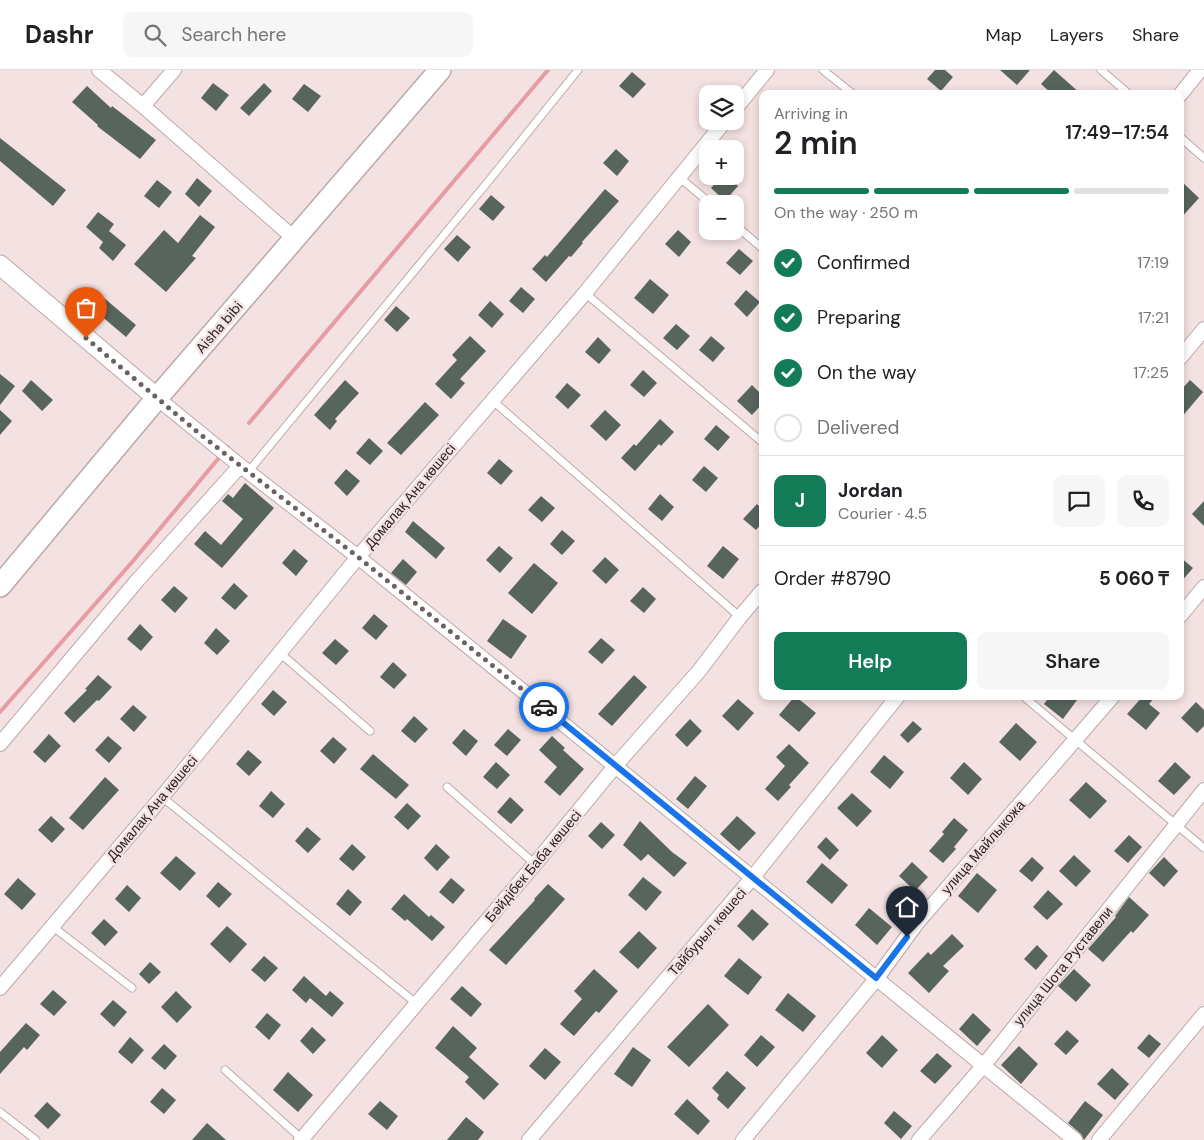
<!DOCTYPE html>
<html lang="en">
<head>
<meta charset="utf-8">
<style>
  body { margin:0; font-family:"DM Sans",sans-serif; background:#f6f6f6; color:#202124; height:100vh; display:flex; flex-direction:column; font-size:19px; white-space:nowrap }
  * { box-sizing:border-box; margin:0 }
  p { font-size:16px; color:#757577 }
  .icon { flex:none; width:28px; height:28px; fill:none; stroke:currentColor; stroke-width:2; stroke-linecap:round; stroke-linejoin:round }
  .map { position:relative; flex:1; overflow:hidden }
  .sheet { position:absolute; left:759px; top:20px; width:425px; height:610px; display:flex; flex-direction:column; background:#fff; border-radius:10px; box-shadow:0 2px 8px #0003 }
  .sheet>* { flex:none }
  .fabs { position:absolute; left:699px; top:15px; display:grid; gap:10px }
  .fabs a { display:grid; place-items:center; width:45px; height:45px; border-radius:10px; background:#fff; box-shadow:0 2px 8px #0003; font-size:25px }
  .pin { position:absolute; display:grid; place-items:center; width:42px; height:42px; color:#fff; margin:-51px -21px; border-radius:50% 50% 50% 0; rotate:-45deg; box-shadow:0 0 5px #0007 }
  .pin .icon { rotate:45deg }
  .courier { position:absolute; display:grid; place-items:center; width:50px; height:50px; margin:-25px; border:4px solid #1a73e8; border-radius:50%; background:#fff; color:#222; box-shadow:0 1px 6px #0007 }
  .summary em { font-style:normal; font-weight:600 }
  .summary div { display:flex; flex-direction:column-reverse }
  .summary { display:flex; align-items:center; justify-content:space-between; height:85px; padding:0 15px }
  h1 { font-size:32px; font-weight:600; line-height:38px }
  .bar { display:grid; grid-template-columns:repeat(4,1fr); gap:8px 5px; align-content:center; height:60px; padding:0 15px }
  .bar i { height:6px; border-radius:4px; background:#e0e0e0 }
  .bar .on { background:#137c56 }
  .bar p { grid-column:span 4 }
  .line { display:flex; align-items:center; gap:12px; padding:0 15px; border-top:1px solid #e0e0e0 }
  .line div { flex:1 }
  .round { display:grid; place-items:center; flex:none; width:52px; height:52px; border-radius:10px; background:#f6f6f6 }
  ol { padding:0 15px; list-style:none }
  li { display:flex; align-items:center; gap:15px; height:55px }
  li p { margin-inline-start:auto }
  li .icon { padding:5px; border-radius:50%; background:#137c56; color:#fff; stroke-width:4 }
  li:last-child { color:#757577 }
  li i { width:28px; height:28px; border:2px solid #e0e0e0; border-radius:50% }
  .cta { display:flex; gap:10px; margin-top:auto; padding:10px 15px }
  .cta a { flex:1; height:58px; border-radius:10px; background:#137c56; color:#fff; font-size:20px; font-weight:600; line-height:58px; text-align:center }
  .cta a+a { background:#f6f6f6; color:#202124 }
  header { display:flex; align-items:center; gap:30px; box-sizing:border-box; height:70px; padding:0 25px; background:#fff; border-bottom:1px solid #e0e0e0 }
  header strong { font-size:24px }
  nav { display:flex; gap:28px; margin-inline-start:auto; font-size:18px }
  .search { width:350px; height:45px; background:#f6f6f6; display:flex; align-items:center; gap:12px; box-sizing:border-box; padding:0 18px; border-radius:10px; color:#757577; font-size:19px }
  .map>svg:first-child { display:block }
</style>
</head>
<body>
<header>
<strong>Dashr</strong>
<div class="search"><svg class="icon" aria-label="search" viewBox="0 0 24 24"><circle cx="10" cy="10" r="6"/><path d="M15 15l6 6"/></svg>Search here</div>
<nav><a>Map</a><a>Layers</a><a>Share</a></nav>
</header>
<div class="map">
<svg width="1204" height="1070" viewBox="0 0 1204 1070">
  <rect width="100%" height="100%" fill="#f4e1e2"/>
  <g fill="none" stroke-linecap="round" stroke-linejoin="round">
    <path stroke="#e59da3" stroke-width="4" d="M249,353L548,0
      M0,642L133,491L228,377"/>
  </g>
  <path fill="#57655d" d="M935,0H945L953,7L941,21L927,9Z
    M1000,0H1030L1017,15Z
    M1054,0L1081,24H1052L1041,14Z
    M632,2L646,14L633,28L619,16Z
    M213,13L229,25L216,41L201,28Z
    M264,13L272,21L249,46L240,38Z
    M304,14L321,26L308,42L292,29Z
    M87,16L111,38L112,36L156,70L140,89L97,56L98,55L72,32Z
    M0,68L66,120L53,136L0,91Z
    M616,79L629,91L617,106L603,93Z
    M722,106H726L738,116L725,131L711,118Z
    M197,108L212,121L199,137L185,124Z
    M157,110L172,122L159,138L144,126Z
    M1180,110L1199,128L1180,149Z
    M605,119L619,131L582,172L583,173L571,187L569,186L546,212L532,199L545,185L547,187Z
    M491,125L505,137L493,151L479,139Z
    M98,142L114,154L109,161L126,175L113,191L99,178L103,172L86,157Z
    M200,145L215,157L192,186L196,188L166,222L134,194L164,160L178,173Z
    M678,160L691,172L679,187L665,174Z
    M457,165L471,177L458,192L444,179Z
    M739,179L753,191L740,205L726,193Z
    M650,209L669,225L653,244L634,228Z
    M521,217L535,229L523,243L509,231Z
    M746,220L760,232L747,247L734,234Z
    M104,228L136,255L126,267L93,239Z
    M490,231L504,244L492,258L478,245Z
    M396,236L410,248L397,262L384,250Z
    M676,254L690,266L677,280L663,268Z
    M470,266L486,281L460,309L465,313L451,329L435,314L457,290L452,285Z
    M711,266L725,278L713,292L699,280Z
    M598,267L611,280L599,294L585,282Z
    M643,300L657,313L644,327L630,315Z
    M0,304L15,316L0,335Z
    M31,310L53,330L42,341L22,321Z
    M345,310L359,323L335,349L337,351L330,360L314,345Z
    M1190,310L1203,322L1180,349V321Z
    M567,313L581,325L568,339L555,327Z
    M752,315L762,325V334L752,345L737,331Z
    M425,332L439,345L401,385L387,373Z
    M0,340L12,351L0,365Z
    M605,340L621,355L606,371L590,356Z
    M660,349L674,362L661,376L659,374L635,401L621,388L634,374L636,376Z
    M716,355L730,367L718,381L704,369Z
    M369,368L383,381L370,395L356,383Z
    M499,389L513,401L501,415L487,403Z
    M704,396L718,408L706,422L692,410Z
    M346,399L360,411L347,426L334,413Z
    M245,413L274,438L222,498L194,474L205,461L221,475L243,449L222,431L228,424L233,428Z
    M660,424L674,437L662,451L648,439Z
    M541,426L555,438L542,452L528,440Z
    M1204,431V456L1192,444Z
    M757,434L762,439V453L756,460L743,449Z
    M413,451L445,478L436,489L405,462Z
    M562,460L575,471L562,485L550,474Z
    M499,476L513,488L500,503L486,490Z
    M723,476L739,489L723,509L707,496Z
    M294,479L308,491L296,506L282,493Z
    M605,487L619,500L606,514L592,501Z
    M1180,487L1193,498L1180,513Z
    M403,489L417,502L406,515L391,503Z
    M534,493L558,513L532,544L508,523Z
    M234,513L248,526L235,540L221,528Z
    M174,516L188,528L175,543L161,530Z
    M643,517L656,529L644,543L630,531Z
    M374,544L388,556L376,570L362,558Z
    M503,549L527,566L511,589L487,571Z
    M140,554L153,567L141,581L127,569Z
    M216,558L230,571L217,585L204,573Z
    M601,568L615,580L602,594L588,582Z
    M335,569L349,581L336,595L322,583Z
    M393,592L407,605L394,619L380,607Z
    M98,605L112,617L99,631L97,630L74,653L64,643L87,620L85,619Z
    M634,605L647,617L612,656L598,644Z
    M273,620L287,632L274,646L261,634Z
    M795,626L816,643L799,662L779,645Z
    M1050,626H1080L1063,649L1044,634Z
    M1143,626H1156L1149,634L1160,643L1146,660L1127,644Z
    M738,629L754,643L738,661L722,646Z
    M1196,632L1204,640V656L1197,663L1181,648Z
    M133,635L147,647L134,662L120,649Z
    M414,646L428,659L415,673L401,661Z
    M690,649L702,661L687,677L675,665Z
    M913,651L922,659L908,673L900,665Z
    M1016,653L1037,672L1020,691L999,672Z
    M464,659L478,671L466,686L452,673Z
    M508,659L521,670L507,686L494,675Z
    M49,664L61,676L45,693L33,682Z
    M108,666L122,678L109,693L95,680Z
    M552,666L565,678L563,680L584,699L560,726L544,712L557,697L539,680Z
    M333,667L347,679L334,694L320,681Z
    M789,674L809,693L789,715L791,717L778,731L765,719L785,696L776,687Z
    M248,680L262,692L249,706L236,694Z
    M373,684L409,715L396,729L360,699Z
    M884,685L904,702L890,719L870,702Z
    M496,692L510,705L497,719L483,707Z
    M964,692L982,709L968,725L950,708Z
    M1175,692L1191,707L1174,725L1158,711Z
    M695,706L707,716L688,739L676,729Z
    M105,707L119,720L83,760L69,748Z
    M1086,712L1107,731L1090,749L1069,730Z
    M271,721L285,734L273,748L259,736Z
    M852,723L872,741L857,757L837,738Z
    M510,727L524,740L511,754L497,742Z
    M407,733L421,746L408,760L394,747Z
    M51,746L65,759L52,773L38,760Z
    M737,746L756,763L739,781L720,764Z
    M954,748L968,760L954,777L956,779L943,793L929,781L944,764L942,762Z
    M640,751L672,782L687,793L674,807L648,784L641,791L623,775Z
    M601,752L615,765L602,779L588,766Z
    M307,757L321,769L308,783L295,771Z
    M1129,765L1142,777L1128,793L1114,781Z
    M826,767L839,780L830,790L817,777Z
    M352,774L366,787L353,801L339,789Z
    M436,774L450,787L437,801L424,788Z
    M1074,785L1091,801L1076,817L1059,801Z
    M176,786L196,803L180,821L160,803Z
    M1032,787L1044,798L1032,812L1019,801Z
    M1164,787L1178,801L1164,817L1149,803Z
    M912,792L928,807L915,821L899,806Z
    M822,793L848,815L832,834L806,812Z
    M977,803L997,820L978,843L958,826Z
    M643,807L662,822L646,841L628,825Z
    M18,808L36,824L22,840L4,824Z
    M451,808L465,820L453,834L439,822Z
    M218,812L232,824L219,838L206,826Z
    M548,814L565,829L506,895L489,880L535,830L534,829Z
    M127,815L141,828L129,842L115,829Z
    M348,819L362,832L350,846L336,834Z
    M1048,820L1063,834L1047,850L1033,837Z
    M404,824L429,847L431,845L445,857L432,871L407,849L405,851L391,839Z
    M1129,827L1149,845L1133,863L1131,861L1103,892L1088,879L1116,847L1115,846Z
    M869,838L892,857L877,875L855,855Z
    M752,839L769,854L753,871L737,856Z
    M104,849L118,862L105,876L91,863Z
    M227,856L247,874L230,893L210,874Z
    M639,861L657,878L638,899L619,882Z
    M952,864L964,876L943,896L949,901L929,923L908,903L928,882L931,885Z
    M1037,875L1048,886L1036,900L1024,889Z
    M264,886L278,898L265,912L251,900Z
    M739,888L762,907L748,925L724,906Z
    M150,892L161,902L149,914L139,904Z
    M594,899L618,921L599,943L596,941L574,966L560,954L582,929L574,921Z
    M1074,899L1091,915L1076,932L1058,916Z
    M304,906L326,926L330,921L344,933L332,947L310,928L306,933L292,920Z
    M462,916L482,934L471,947L450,929Z
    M53,920L67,932L54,946L40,934Z
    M176,921L192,937L177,953L161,937Z
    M788,923L816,946L803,962L775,940Z
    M113,930L127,942L114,957L100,944Z
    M708,934L729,955L689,997L667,977Z
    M267,943L281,955L269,970L255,957Z
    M973,943L991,960L977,976L959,959Z
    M26,953L40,965L27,980L24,977L0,1004V982Z
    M453,956L477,978L469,987L499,1014L484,1030L465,1012L469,1007L435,978Z
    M312,957L326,970L313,984L300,971Z
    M1067,960L1079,971L1066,985L1054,974Z
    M1149,964L1161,974L1149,988L1137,978Z
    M761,965L775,977L757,997L744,985Z
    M882,965L898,980L882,998L866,983Z
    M130,967L144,980L132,994L118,982Z
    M164,974L177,986L165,1000L151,988Z
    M1019,976L1038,994L1021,1014L1001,995Z
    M633,977L651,990L632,1017L614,1004Z
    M545,978L561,992L545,1010L529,996Z
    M937,983L952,996L935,1014L920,1001Z
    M1112,998L1129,1014L1115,1030L1097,1014Z
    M727,1001L746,1018L728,1039L717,1029L719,1025L712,1018Z
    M288,1002L313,1025L298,1042L273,1020Z
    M162,1018L176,1030L164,1044L150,1032Z
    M687,1029L710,1051L698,1065L674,1044Z
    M380,1031L398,1046L387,1060L368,1044Z
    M1085,1031L1103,1045L1084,1070L1081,1064L1068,1053Z
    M47,1032L61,1045L48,1059L34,1046Z
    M894,1041L912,1056L901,1069L884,1053Z
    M466,1047L484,1062L478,1070H447Z
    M207,1053L226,1070H192Z"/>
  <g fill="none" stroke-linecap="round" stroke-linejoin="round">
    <g stroke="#bba9aa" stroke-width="9">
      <path id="lane" d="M823,0L853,24
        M1101,0L1129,24
        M1180,67L1204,88
        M679,107L711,134
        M735,155L762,178
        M585,223L762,372
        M492,330L740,547
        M248,402L491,108L578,0
        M280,583L370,661
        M1023,626L1204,778
        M447,717L535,794
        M162,727L417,934
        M52,856L132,918
        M225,1000L302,1069
        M0,1042L36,1070"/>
    </g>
    <g stroke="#bba9aa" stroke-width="16">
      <path id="street" d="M99,0L143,36L295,169
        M1180,25L1200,0
        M143,36L174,0
        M735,39L767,0
        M1180,288L1204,259
        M157,328L233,390L358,487L1075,1070
        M1180,546L1204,517
        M0,674L136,512L240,396
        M0,918L162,727L358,487L585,223L725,51
        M301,1070L535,794L616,695L699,601L740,547L762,521
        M529,1070L753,807L898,626
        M743,1070L877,908L917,853L1113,626
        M919,1070L984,995L1204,720
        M1099,1070L1204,944"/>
    </g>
    <g stroke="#bba9aa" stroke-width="21">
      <path id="secondary" d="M0,195L157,328"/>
    </g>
    <g stroke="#bba9aa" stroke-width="24">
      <path id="primary" d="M0,516L157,328L440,0"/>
    </g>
    <use href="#lane" stroke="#fff" stroke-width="7"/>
    <use href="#street" stroke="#fff" stroke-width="14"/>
    <use href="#secondary" stroke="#fff" stroke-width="19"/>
    <use href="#primary" stroke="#fff" stroke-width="21"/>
  </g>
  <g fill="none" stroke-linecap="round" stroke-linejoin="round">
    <path stroke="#6d6263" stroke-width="5" stroke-dasharray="0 9" d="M86,268L201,365L358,487L544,637"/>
    <path stroke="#1a73e8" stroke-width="6" d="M544,637L876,908L907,867"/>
  </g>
  <g text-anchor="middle" stroke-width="5" stroke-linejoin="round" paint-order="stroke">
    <g font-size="14" fill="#251e1e" stroke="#f4e1e2">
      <text transform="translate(219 257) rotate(-49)" y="5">Aisha bibi</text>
      <text transform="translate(410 426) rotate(-50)" y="5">Домалақ Ана көшесі</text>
      <text transform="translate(152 738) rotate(-50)" y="5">Домалақ Ана көшесі</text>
      <text transform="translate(983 777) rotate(-49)" y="5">улица Майлыкожа</text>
      <text transform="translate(533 796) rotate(-50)" y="5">Бәйдібек Баба көшесі</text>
      <text transform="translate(707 862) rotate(-49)" y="5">Тайбурыл көшесі</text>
      <text transform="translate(1063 896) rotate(-51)" y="5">улица Шота Руставели</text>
    </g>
  </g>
</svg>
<div class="fabs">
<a><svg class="icon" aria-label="layers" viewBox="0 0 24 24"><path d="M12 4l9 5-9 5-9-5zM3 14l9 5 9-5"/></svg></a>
<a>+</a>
<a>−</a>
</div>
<div class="pin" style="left:86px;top:268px;background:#ea580c"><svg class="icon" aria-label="bag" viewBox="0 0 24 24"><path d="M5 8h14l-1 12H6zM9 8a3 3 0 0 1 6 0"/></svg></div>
<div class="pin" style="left:907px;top:867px;background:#1f2937"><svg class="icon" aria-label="home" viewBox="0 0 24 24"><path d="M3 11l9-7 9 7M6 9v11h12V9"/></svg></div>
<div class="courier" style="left:544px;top:637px"><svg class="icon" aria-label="car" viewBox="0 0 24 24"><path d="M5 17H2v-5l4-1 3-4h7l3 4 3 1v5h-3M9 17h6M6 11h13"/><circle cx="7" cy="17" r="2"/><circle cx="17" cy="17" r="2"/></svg></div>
<section class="sheet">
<div class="summary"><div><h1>2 min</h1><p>Arriving in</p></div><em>17:49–17:54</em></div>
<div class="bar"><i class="on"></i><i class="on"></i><i class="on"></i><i></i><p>On the way · 250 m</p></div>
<ol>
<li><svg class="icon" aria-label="check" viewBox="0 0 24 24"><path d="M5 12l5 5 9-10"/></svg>Confirmed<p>17:19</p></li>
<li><svg class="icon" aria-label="check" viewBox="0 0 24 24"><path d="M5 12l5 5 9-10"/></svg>Preparing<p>17:21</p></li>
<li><svg class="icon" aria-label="check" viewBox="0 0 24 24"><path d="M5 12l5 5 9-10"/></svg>On the way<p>17:25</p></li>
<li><i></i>Delivered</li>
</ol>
<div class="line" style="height:90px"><b class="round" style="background:#137c56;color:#fff">J</b><div><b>Jordan</b><p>Courier · 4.5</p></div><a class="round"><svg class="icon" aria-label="chat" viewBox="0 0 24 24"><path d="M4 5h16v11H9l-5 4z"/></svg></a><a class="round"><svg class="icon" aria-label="phone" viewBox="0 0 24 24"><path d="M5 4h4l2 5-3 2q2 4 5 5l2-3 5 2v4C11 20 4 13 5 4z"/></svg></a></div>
<div class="line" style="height:65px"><div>Order #8790</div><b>5 060 ₸</b></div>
<div class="cta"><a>Help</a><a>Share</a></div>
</section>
</div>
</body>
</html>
